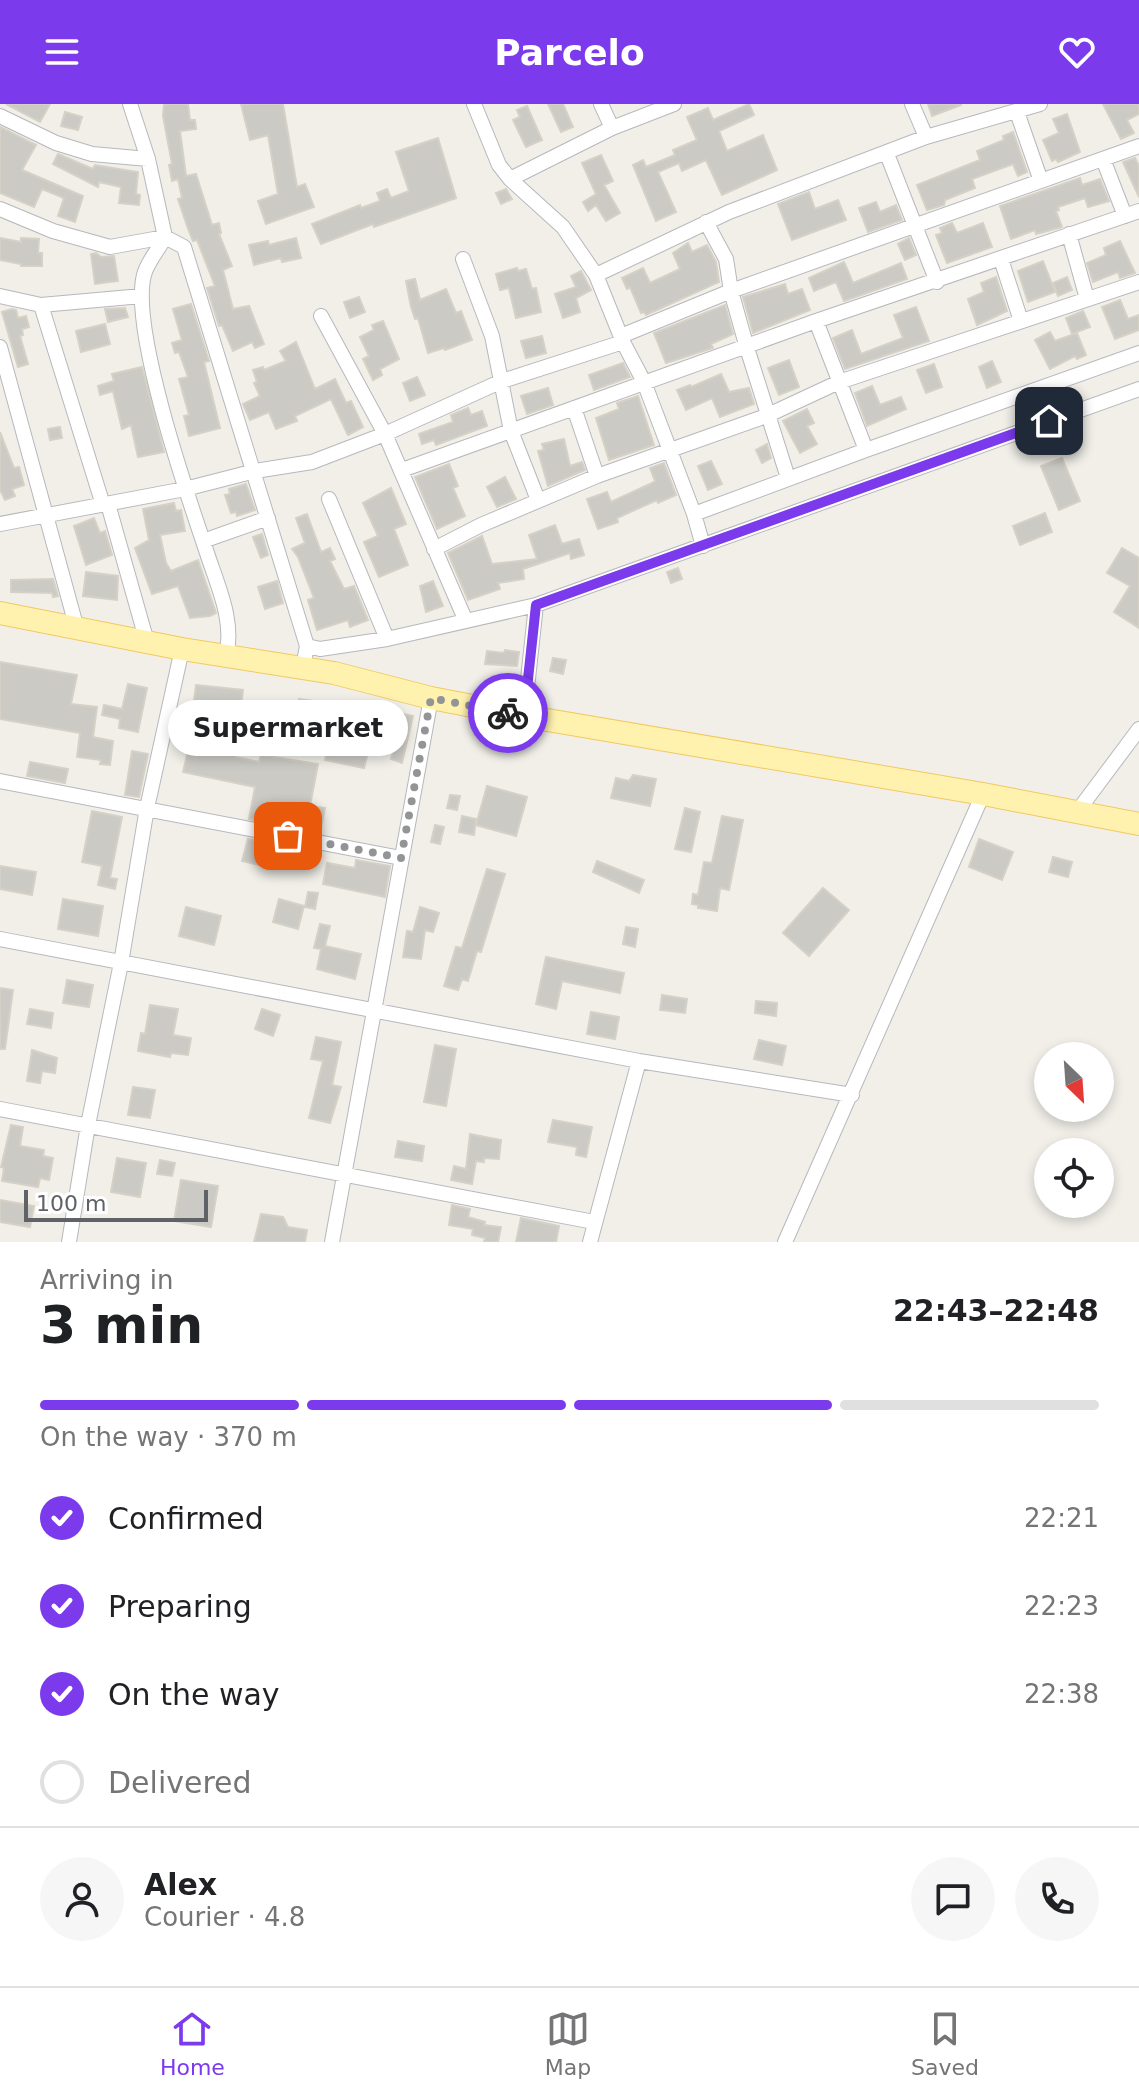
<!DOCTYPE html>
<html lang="en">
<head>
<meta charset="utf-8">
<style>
  body { margin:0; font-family:"DejaVu Sans",sans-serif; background:#f6f6f6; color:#202124; height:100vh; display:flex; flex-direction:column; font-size:30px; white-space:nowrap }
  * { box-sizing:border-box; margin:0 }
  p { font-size:26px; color:#757577 }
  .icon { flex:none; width:44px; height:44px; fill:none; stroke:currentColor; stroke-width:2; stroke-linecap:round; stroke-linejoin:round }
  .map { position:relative; height:1138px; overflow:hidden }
  .sheet { display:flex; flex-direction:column; background:#fff; flex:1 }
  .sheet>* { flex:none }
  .needle { width:52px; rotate:155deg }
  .tools { position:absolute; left:1034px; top:938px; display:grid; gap:16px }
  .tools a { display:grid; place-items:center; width:80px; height:80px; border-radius:50%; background:#fff; box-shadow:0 4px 12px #0003; font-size:40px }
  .scale { position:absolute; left:24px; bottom:20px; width:184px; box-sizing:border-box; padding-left:8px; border:4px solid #5f6368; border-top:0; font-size:22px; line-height:28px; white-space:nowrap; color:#5f6368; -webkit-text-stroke:6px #fff; paint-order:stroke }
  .pin { position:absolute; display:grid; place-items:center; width:68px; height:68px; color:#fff; margin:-34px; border-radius:16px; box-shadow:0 4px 12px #0006 }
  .courier { position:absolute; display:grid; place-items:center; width:80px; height:80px; margin:-40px; border:6px solid #7c3aed; border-radius:50%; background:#fff; color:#222; box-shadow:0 2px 10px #0007 }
  .bubble { position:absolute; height:56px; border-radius:28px; background:#fff; box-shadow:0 4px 12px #0003; font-size:26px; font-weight:800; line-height:56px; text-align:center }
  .headline em { font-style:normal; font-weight:800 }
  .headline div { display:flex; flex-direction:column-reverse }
  .headline { display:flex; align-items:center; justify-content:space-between; height:136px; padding:0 40px }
  h1 { font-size:52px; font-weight:800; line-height:60px }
  .bar { display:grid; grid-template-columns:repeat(4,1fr); gap:12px 8px; align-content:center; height:96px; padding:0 40px }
  .bar i { height:10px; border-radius:6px; background:#e0e0e0 }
  .bar .active { background:#7c3aed }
  .bar p { grid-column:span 4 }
  .line { display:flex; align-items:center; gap:20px; padding:0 40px; border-top:2px solid #e0e0e0 }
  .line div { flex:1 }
  .round { display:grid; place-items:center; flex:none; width:84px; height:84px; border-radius:42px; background:#f6f6f6 }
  ol { padding:0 40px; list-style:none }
  li { display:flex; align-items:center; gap:24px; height:88px }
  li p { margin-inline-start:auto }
  li .icon { padding:8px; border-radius:50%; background:#7c3aed; color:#fff; stroke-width:4 }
  li:last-child { color:#757577 }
  li i { width:44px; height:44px; border:4px solid #e0e0e0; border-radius:50% }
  header { display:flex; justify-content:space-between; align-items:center; height:104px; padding:0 40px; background:#7c3aed; color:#fff; font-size:36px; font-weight:800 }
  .dock { display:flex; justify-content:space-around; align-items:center; height:112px; border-top:2px solid #e0e0e0; background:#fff; font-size:22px; color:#757577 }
  .dock a { display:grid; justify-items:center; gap:4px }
  .dock .active { color:#7c3aed }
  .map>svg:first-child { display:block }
</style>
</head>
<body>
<header><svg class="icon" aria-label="menu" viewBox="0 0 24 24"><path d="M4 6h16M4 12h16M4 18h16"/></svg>Parcelo<svg class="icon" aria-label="heart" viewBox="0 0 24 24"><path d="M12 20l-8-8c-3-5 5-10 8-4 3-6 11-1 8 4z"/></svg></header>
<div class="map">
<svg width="1139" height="1138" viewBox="0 0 1139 1138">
  <rect width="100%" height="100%" fill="#f1efe8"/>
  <path fill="#cccac5" stroke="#d6d1c6" stroke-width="2" d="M6,0H50L40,18Z
    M164,0H188L190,16H195L196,25L180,27L186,72L196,70L212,121L219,119L221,129L219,130L232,162L223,166L233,205L249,202L264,240L255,244L252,238L233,247L222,221L219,222L207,184L215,182L197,136L193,137L187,122L178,95L182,94L178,75L172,77L169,61L172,60L163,12Z
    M241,0H283L297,83L305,80L314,103L266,120L258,97L278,90L268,31L250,36Z
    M548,0H563L573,23L561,28Z
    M749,0L754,11L719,27L727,47L763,31L777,66L722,91L706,56L682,67L679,59L658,68L676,108L656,117L633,61L643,56L646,63L675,51L673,46L697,36L687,13L708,4L713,16Z
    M928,0H961V1L932,12Z
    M1103,0H1139V10L1127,16L1134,29L1121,35Z
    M527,2L542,36L526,43L513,16L520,13L517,6Z
    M65,8L82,13L78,26L61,22Z
    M1067,10L1080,48L1058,58L1056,55L1052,57L1043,36L1059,29L1053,15Z
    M0,23L36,41L22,66L83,92L75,118L58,112L64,94L42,85L34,103L0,89Z
    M1013,28L1027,68L1018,72L1013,60L972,75L975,84L945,96L944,101L927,106L917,81L980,56L977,47L1004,36L1003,32Z
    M438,34L456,94L374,123L373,120L321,140L312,120L360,101L361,104L380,97L377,89L387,85L391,94L409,87L396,48Z
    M58,50L93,65L95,61L138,68L136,90L140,91L139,101L119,99L121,83L99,78L98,83L53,60Z
    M601,51L613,77L604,81L620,109L606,117L596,101L588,107L583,98L596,90L582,59Z
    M1135,54L1139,62V93L1123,58Z
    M1080,74L1082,81L1100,75L1109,97L1088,103L1085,94L1058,103L1059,106L1056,107L1062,123L1036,130L1035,126L1011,135L1000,102Z
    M506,85L512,95L501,100L496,89Z
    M809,88L815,105L838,96L846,116L792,136L778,100Z
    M876,98L880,108L896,101L902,116L868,128L859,104Z
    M952,119L957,129L983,119L992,143L947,159L936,131L942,129L940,124Z
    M0,134L21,138V134L39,135L38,149H42V162H21V160L0,156Z
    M296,134L301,154L282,158L281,154L254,161L249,141L268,137L269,141Z
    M909,134L916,151L905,156L898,140Z
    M1120,137L1135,169L1120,174L1118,168L1093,178L1087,159L1106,151L1104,144Z
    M688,139L692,148L707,141L716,158L719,178L646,211L644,208L641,209L630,183L627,185L622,174L643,164L650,179L680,165L673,149Z
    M96,149L101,153L114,152L118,177L95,180L91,150Z
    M1043,157L1055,188L1028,198L1018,167Z
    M844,158L853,179L901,159L907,175L844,197L836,178L814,187L809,174Z
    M517,164L518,167L526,165L532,185L536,184L541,208L516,214L509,184L500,186L496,170Z
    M581,167L591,186L576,194L580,208L563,214L555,190L576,183L571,172Z
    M996,173L1007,207L977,221L968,195L984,188L981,179Z
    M1067,173L1072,186L1058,192L1053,179Z
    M415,175L420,196L446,185L456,209L461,207L472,236L445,246L444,244L428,249L418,214L415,215L411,203L406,177Z
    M785,180L788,190L802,185L810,206L753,229L743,193Z
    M359,193L365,208L350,214L344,198Z
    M1120,196L1128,215L1139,211V226L1115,235L1102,203Z
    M191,200L209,257L204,258L220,324L189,332L184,312L189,311L179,275L188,273L179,248L175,249L172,239L182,236L173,205Z
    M725,201L733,230L711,240L713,244L666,259L654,229Z
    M916,203L929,237L845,265L833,234L852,226L861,250L903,234L894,211Z
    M125,204L128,213L108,218L105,205Z
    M12,205L16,206L18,214L26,212L29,223L22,225L23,231L20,232L28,260L18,263L2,208Z
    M1083,207L1090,223L1072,230L1066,214Z
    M383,217L399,255L380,265L382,271L373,276L363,255L369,252L360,233L374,226L372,221Z
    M105,220L110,240L81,248L76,227Z
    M1050,228L1055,237L1077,229L1086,251L1077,255L1075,252L1050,265L1035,236Z
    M542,232L546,249L526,254L521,237Z
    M296,238L315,285L335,275L346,299L351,297L363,323L348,331L331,295L295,312L297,317L276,325L269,308L250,316L243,300L260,292L254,279L257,278L253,266L263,263L264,266L286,257L280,247Z
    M789,256L799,283L779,291L768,264Z
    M992,257L1001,278L987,284L979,263Z
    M623,259L630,273L594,286L589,271Z
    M934,260L942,283L926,289L917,266Z
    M142,263L164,348L138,353L131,321L122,325L113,287L100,291L98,282L114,277L112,270Z
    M721,270L729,288L749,284L754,300L720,313L712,294L686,306L677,286L690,281L691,283Z
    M417,273L425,291L410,297L403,279Z
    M872,282L880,301L901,293L906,305L867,322L855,289Z
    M548,284L553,301L527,310L521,292Z
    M638,292L654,341L609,356L596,314L619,305L617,299Z
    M468,304L471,311L482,307L487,322L436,341L434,336L422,340L419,330L453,318L451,311Z
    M807,305L814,319L807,322L817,340L800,349L783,317Z
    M60,323L62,334L50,336L48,325Z
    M0,328L14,364L19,363L24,381L12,385L15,392L5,396L0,386Z
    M564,335L570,362L582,358L585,366L548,382L538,347L544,346L542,340Z
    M767,340L771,354L762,359L756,346Z
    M1062,354L1080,397L1059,406L1041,362Z
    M711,357L722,380L708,386L698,362Z
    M664,359L676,391L658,399L657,396L617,414L618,418L598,425L587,395L607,388L611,398L650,380L655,377L650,364Z
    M449,360L458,382L453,384L465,412L437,425L415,373Z
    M505,373L516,395L497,403L487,383Z
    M246,380L255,406L237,412L236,408L231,409L225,391L230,390L229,385Z
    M391,384L406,420L394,425L408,461L379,473L364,438L378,432L363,399Z
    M174,399L176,407L181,406L185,427L160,431L166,459L171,467L198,456L216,509L210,512L190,514L178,482L152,490L135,444L149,436L143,405Z
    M1045,409L1052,428L1020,441L1013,422Z
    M307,410L321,448L330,444L335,455L330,457L344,485L354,482L368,516L350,523L348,516L317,526L308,496L314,494L298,453L292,445L305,439L296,414Z
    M94,414L100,429L105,427L112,451L86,461L74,422Z
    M555,421L562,440L579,435L584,451L571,455L570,449L523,465L524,475L498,479L500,485L468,496L448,449L482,432L492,460L537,455L529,431Z
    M262,430L268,451L261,454L253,433Z
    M1122,444L1139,454V524L1114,508L1130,482L1107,469Z
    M678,464L682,475L671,479L667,468Z
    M86,468L118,472L117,496L83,492Z
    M53,475L58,492L53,493L52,489L11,488V476Z
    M277,477L283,499L265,505L258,483Z
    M433,477L443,502L426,508L420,482Z
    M505,546L519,548L517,562L485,560L487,547L504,549Z
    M553,554L566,556L563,570L550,567Z
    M0,558L77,571L71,600L97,603L93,633L113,637L110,661L100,660L101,656L77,653L80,629L0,615Z
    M128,580L147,584L138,628L119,624L120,615L102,611L104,601L122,605Z
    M196,581L243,586L235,653L259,658L261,651L318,660L310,702L325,704L320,728L249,715L255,683L183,668L189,642L203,646L207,613L192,611Z
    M299,595L315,597L309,633L293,630Z
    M382,605L413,612L402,659L391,655L397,635L373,629L364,664L325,656L329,639L338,641L344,613L378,620Z
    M132,647L148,650L139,693L125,691Z
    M30,658L68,665L65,679L27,672Z
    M633,671L656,675L650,702L611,694L616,674L629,677Z
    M487,682L527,693L516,732L476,721Z
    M450,691L460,692L457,706L447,704Z
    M685,704L700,708L691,748L675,745Z
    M92,707L122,713L110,774L117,775L115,785L98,781L102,762L82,758Z
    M462,712L476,715L474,731L459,728Z
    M722,712L743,716L729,786L720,784L717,807L698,804V801L692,800L693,790L698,791L704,758L712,759Z
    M435,721L444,723L440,740L431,738Z
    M248,735L308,746L306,763L273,758L272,764L242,757Z
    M979,735L1013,748L1002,776L969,763Z
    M1053,753L1072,758L1068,773L1049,768Z
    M356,756L390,762L385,793L323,780L327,759L355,764Z
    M597,757L644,776L639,789L593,768Z
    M0,762L36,768L32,791L0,785Z
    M487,765L505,770L481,848L477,847L468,877L462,875L458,886L444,882L456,843L462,844Z
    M823,784L849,806L809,852L783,829Z
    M308,788L318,789L315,805L305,803Z
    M63,795L103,802L98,832L58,825Z
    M279,795L304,802L298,825L273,818Z
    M186,803L221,812L214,841L179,832Z
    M420,803L439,809L433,828L425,826L421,855L403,853L407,827L413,828Z
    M320,820L330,822L325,842L361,850L355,875L317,865L321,845L314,844Z
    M626,823L638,825L635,843L623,840Z
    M546,853L624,869L620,889L562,877L556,905L536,900Z
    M67,876L93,881L89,903L63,899Z
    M0,884L13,886L5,945H0Z
    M662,891L687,895L685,909L660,906Z
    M756,897L777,899L776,912L755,909Z
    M150,901L178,905L173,931L191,934L188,951L171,949L170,953L138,947L141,929L145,930Z
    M30,905L53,909L51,924L27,920Z
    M262,905L280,911L273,932L255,925Z
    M591,908L619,913L615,935L587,930Z
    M316,933L341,938L332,981L341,983L330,1019L309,1014L323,957L311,955Z
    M759,936L786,942L782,961L754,955Z
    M435,941L456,945L446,1002L424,998Z
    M32,946L57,954L55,969L42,967L40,979L27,977Z
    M133,983L155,986L150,1014L128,1011Z
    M553,1016L592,1023L586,1053L576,1051L577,1043L548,1038Z
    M11,1021L23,1023L20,1042L44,1046L43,1052L53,1054L49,1076L40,1074L38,1083L2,1077L4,1064L1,1063Z
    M470,1030L501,1036L499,1055L484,1054V1058L476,1057L472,1080L451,1076L454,1062L466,1065Z
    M398,1037L424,1042L422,1057L395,1053Z
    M117,1054L146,1059L140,1093L111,1088Z
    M160,1056L175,1059L172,1072L157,1070Z
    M181,1076L218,1082L211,1123L174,1117Z
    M0,1096L34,1102L30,1123L0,1118Z
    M452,1101L470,1105L468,1113L485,1118L484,1121L501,1123L498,1138H484L485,1134L472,1131L473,1125L449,1121Z
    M261,1110L283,1113L288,1123L307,1126L305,1138H254Z
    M521,1114L559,1122L556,1138H516Z"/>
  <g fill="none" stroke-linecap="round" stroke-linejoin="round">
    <g stroke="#b5b8bc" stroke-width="16">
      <path id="minor" d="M130,0L148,55L165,133C159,145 147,158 144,171C130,224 187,390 206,446C217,481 235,516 226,553
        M474,0L499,61L510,75L563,123L596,171L623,238L644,278L694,410L703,442
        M601,0L612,24
        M912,0L926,33
        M1017,8L1041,77
        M0,12L56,39L92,50L148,55
        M887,50L937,178
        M1103,55L1125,112
        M510,75L612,24L674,0
        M0,105L53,127L110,143L165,133L184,143L307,542L303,563
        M706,118L726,155L731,187L747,244L788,374
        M1069,130L1087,195
        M463,155L492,232L511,327L538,396
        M1001,155L1021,217
        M596,171L729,108L926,33L1040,0
        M0,192L41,201L142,192
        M41,201L103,401
        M321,212L385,330L465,515
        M816,217L866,346
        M621,232L731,187L1139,42
        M0,243L77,525
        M574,304L597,372
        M402,366L816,217L1139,107
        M329,395L387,535
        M108,400L147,538
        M694,410L866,346L1139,249
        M0,420L185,385L255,367L312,358L385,330L502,277L623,238
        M203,437L268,414
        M434,445L481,421L597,372L766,312L839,278L1139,178
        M307,542L320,545L387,535L536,501
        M524,612L536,501L1139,285
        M0,677L401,754
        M1077,708L1139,625
        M0,835L639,957L852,991
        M0,1005L594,1118
        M69,1138L88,1021L121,859L147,704L182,545
        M332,1138L431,594
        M590,1138L639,957
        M785,1138L983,690"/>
    </g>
    <g stroke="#f2c960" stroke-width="24">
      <path id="primary" d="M0,509L182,545L334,569L431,594L524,612L983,690L1139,720"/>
    </g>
    <use href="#minor" stroke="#fff" stroke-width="14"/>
    <use href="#primary" stroke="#fff2af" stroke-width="22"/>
  </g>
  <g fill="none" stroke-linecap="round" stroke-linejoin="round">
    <path stroke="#929495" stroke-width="8" stroke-dasharray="0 14.4" d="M288,732L401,754L431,594L508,609"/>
    <path stroke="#7c3aed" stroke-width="10" d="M508,609L524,612L536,501L1049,317"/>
  </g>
</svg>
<div class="tools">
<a><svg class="needle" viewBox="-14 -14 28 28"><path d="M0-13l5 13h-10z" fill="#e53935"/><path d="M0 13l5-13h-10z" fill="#757577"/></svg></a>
<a><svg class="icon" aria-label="locate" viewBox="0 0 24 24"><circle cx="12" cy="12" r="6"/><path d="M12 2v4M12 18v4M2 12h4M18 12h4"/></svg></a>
</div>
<div class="scale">100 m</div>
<div class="pin" style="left:288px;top:732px;background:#ea580c"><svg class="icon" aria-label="bag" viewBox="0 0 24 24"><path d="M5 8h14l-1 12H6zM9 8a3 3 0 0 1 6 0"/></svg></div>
<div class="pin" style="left:1049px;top:317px;background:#1f2937"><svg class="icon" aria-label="home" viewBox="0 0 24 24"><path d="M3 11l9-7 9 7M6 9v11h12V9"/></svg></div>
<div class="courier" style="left:508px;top:609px"><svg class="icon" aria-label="bike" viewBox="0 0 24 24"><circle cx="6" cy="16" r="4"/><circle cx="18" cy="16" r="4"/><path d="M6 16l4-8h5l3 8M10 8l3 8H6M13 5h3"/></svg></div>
<div class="bubble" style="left:168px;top:596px;width:240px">Supermarket</div>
</div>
<section class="sheet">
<div class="headline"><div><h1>3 min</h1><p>Arriving in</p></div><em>22:43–22:48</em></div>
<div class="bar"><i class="active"></i><i class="active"></i><i class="active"></i><i></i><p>On the way · 370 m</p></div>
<ol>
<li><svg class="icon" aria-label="check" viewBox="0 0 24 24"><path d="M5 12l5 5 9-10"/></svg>Confirmed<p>22:21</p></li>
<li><svg class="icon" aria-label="check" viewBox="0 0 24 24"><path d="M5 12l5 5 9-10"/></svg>Preparing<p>22:23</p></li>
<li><svg class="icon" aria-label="check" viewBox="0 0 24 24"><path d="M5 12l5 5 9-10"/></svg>On the way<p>22:38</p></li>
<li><i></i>Delivered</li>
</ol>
<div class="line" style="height:144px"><a class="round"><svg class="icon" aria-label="person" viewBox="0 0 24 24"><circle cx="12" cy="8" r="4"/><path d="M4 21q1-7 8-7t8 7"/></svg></a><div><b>Alex</b><p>Courier · 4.8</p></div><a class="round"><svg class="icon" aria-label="chat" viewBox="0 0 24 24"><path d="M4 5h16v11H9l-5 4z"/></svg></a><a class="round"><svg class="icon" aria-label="phone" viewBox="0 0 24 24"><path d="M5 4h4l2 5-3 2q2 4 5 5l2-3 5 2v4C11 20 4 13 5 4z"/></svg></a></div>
</section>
<nav class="dock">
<a class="active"><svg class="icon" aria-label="home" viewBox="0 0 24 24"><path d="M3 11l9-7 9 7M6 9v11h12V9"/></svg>Home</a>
<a><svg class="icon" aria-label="map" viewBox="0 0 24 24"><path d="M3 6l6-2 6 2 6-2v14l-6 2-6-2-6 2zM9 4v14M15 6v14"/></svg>Map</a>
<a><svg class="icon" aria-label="saved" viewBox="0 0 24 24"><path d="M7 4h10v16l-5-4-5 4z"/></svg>Saved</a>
</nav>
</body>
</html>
